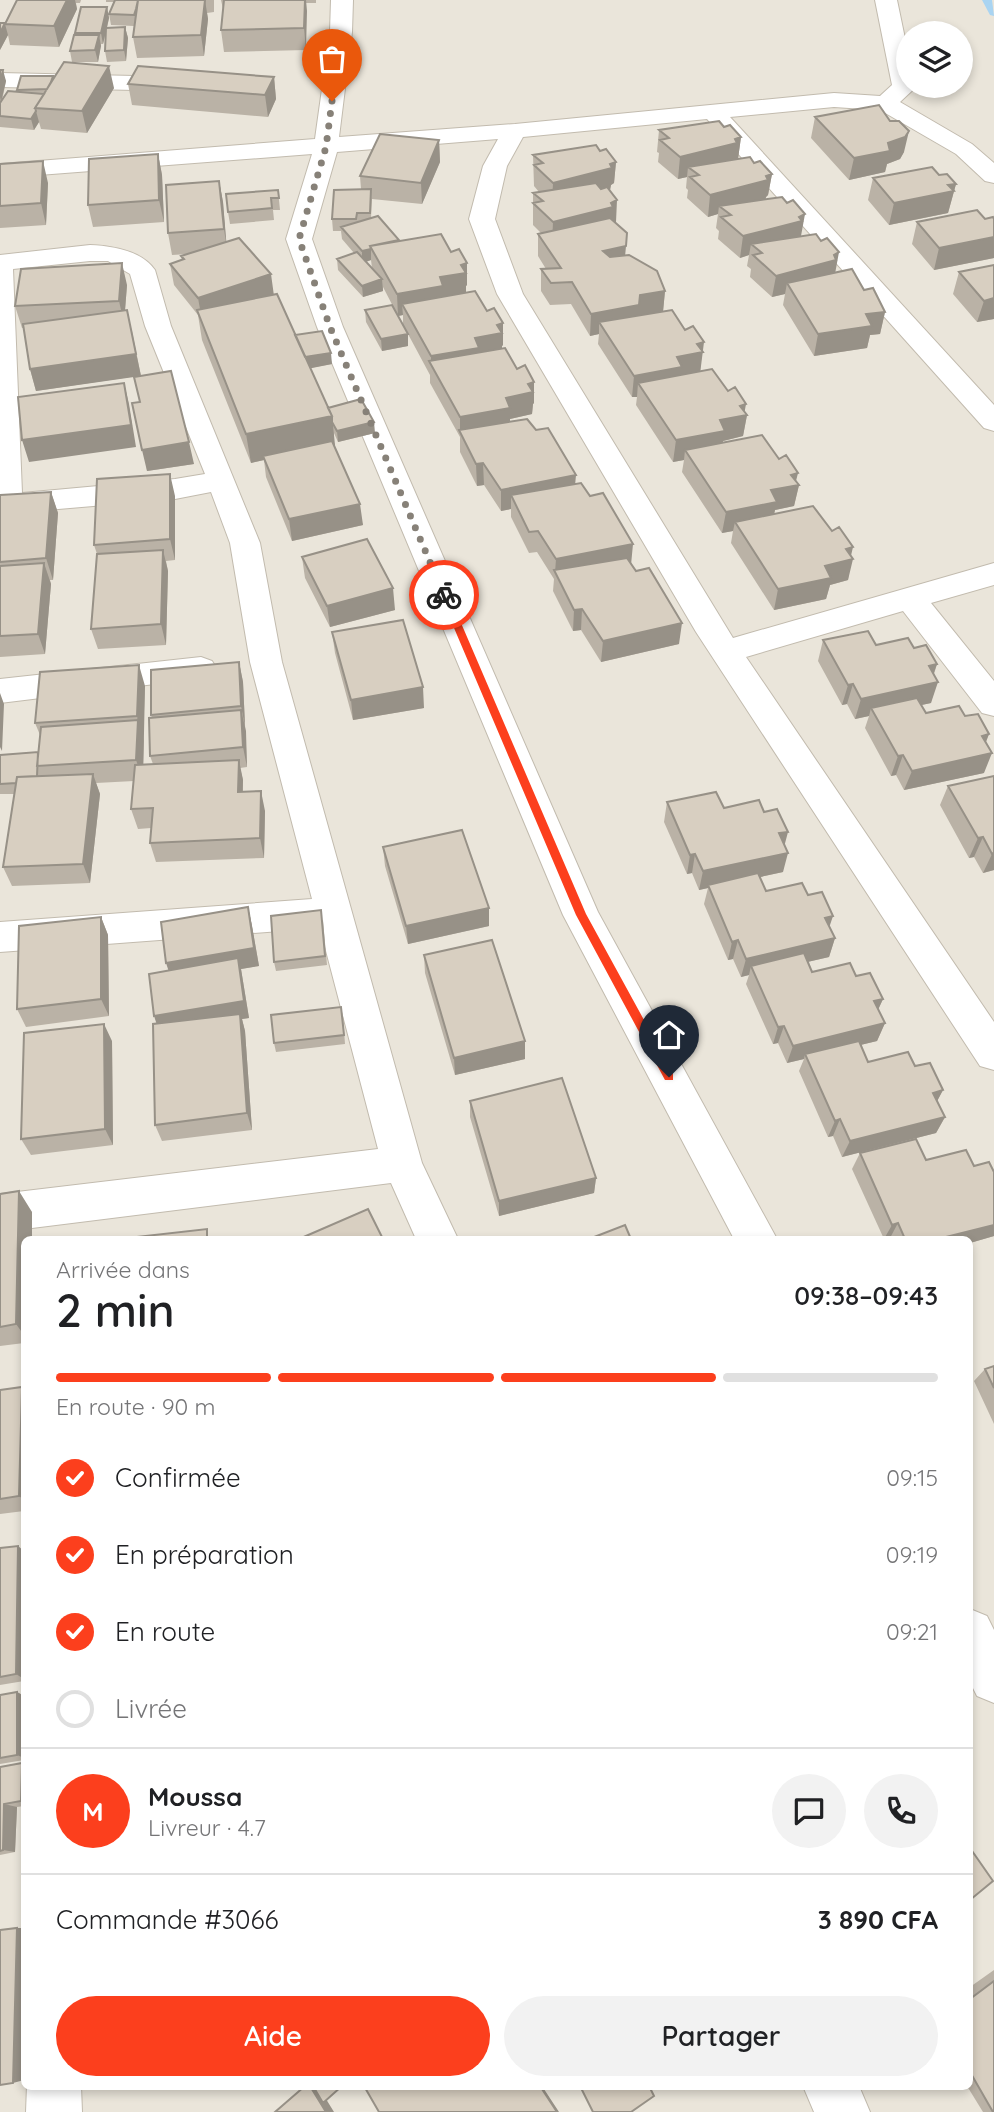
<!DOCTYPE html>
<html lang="fr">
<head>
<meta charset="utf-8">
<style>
  body { margin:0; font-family:Quicksand,sans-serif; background:#f2f2f2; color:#202124; height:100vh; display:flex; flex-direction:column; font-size:26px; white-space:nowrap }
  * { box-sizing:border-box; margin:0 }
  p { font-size:23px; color:#757577 }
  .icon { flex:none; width:38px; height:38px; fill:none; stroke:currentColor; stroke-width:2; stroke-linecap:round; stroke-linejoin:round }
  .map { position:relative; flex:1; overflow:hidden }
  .sheet { position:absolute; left:21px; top:1236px; width:952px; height:854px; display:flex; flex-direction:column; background:#fff; border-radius:10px; box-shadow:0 4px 10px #0003 }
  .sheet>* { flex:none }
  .buttons { position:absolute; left:896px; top:21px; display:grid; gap:14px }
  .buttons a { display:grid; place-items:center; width:77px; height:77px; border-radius:50%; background:#fff; box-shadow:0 4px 10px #0003; font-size:35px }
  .pin { position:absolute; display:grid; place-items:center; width:60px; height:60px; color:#fff; margin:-72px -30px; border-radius:50% 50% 50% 0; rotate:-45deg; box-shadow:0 0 7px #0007 }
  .pin .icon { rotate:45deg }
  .courier { position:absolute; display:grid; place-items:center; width:70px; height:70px; margin:-35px; border:5px solid #fc3f1d; border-radius:50%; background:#fff; color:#222; box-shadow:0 2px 9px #0007 }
  .headline em { font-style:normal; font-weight:600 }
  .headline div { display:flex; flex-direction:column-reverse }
  .headline { display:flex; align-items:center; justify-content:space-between; height:119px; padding:0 35px }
  h1 { font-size:46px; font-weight:600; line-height:52px }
  .bar { display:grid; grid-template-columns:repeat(4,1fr); gap:10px 7px; align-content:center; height:84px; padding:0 35px }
  .bar i { height:9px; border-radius:5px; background:#e0e0e0 }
  .bar .selected { background:#fc3f1d }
  .bar p { grid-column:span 4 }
  .line { display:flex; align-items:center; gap:18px; padding:0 35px; border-top:2px solid #e0e0e0 }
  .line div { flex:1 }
  .round { display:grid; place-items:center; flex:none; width:74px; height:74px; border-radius:37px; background:#f2f2f2 }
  ol { padding:0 35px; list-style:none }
  li { display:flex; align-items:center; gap:21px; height:77px }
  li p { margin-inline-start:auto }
  li .icon { padding:7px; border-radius:50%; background:#fc3f1d; color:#fff; stroke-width:4 }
  li:last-child { color:#757577 }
  li i { width:38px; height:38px; border:4px solid #e0e0e0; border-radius:50% }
  .action { display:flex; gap:14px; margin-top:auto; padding:14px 35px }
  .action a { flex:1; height:80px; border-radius:42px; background:#fc3f1d; color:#fff; font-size:28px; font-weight:600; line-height:80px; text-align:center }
  .action a+a { background:#f2f2f2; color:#202124 }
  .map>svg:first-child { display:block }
</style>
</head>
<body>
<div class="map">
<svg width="994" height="2112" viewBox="0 0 994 2112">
  <rect width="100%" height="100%" fill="#f6f3ec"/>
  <path fill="#eae5da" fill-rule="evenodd" d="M0,0H994V2112H0ZM908,33H961V86H908ZM24,1239H970V2086H24Z"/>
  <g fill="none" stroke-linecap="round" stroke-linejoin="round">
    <path fill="#a9d4f2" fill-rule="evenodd" d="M982,0H992L994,16L990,15Z"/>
    <g stroke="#c2bbae" stroke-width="2">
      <path id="street" d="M331,0H353L352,32L339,137L515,124L834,93L880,96L892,85L875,0H897L908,53V86L916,87L900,102L972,144L994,163V183L985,181L956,154L880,110L834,107L730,117L994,405V431L984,428L707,119L523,137L507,166L495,219L523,294L733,638L994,563V585L931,603L994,681V716L982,713L903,611L746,657L994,1022V1070L980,1066L696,632L497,294L469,219L483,166L498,139L337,152L312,239L343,327L598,912L777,1239H734L563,915L317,327L286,239L312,154L0,178V164L315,139L330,32Z
        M0,73L180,77L188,79L191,84L188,89L180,91L0,87Z
        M90,245C112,246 141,250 155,270L171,326L260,543L282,662L422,1163L458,1239H416L391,1183L0,1232V1194L378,1149L320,928L0,952V922L312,899L250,662L230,543L211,492L175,499L0,514V255ZM90,261H108L130,274L145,326L205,474L175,479L22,493L13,269Z
        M201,657L212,661L217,669L212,677L0,703V679Z
        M970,1609L987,1616L994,1630V1703L977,1696L970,1682Z
        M27,2086H81L82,2112H26Z
        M803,2086H859L870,2112H814Z"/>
    </g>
    <use href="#street" fill="#fff" fill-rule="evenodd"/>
  </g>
  <path fill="#bab2a6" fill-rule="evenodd" d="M17,0H81L80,3H76L77,9L59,47L10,45L8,35L0,50L5,23Z
    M106,0H214V12L207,13L208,19L204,56L137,58L133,37L134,26L111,25L109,14L114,2H106Z
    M221,0H316V3H306V50L224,52L221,30L223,9Z
    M107,7L109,18L107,28L125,27L128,38L126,61L107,62L105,51L106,32L103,44H101L98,62H72L70,51L75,33Z
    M0,70L6,81L2,101L17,92V90L54,78L114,88L87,133L41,129L39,122L34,130L0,127V103L1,102H0Z
    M274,77L276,99L268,117L132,105L128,84Z
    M815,117L904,152L900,159L887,164L885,172L849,180L811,138Z
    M724,127L741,137L738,159L754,163L772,174L768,195L766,197L765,199L801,236H800L835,273L864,290L885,312L880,334L870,335L867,348L814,356L783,305L785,294L772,297L750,277L751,269L747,266L749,255L740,258L718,239L719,231L716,228L718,214L708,217L687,198L688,190L686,188L687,177L678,179L658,162L659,153L657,152L659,130Z
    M439,140L440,162L422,204L372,199L371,218L400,241L467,285L466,286V293L503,345L502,346V348L517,369L534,382V403L533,404L532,414L510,419V422L575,484L631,563L679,644L601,662L581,630L573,631L553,591L554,579L537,552L529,553L511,517V509L501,511L484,485L477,486L460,452V437L430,383V375L408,334V346L382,351L366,322L365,310L403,326V315L398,316L383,287V291L363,297L338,270L337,259L354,253L342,239L341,231H333L332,219L361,189L360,176ZM371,260L372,268L366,262Z
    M600,151L616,162L614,183L611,185L610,190H609L616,222L615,223L625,256L665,291L663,311L685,330L702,351L700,371L747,415L743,436L723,441V443L796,481L799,485L794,506L775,510L774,514L832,531L851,555L848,580L830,585L826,599L774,610L731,543L733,531L722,533L682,472L684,460L673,462L636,405L637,397H632L598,344L599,334L590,336L571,304L550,305L541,291V269H546L538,256V234L541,233L533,225V193L539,192L534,186L533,155Z
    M158,154L162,175L164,222L93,227L88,205Z
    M0,164L48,183L46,225L0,228Z
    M939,175L956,184L948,213L889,225L868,200L873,178Z
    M219,181L223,202L226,242L273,295L295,335L332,364L310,368L328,408L375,433L338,442L334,433V445L363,525L292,541L266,477L264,460L251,463L202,340L198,315L174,285L170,264L182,260L181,256L188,254L172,255L168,233Z
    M278,190L280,210H273L274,220L230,224L228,212Z
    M994,219V258L934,270L912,244L917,222Z
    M994,265V319L977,322L953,294L959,272Z
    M127,285L125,310L132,331L141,376L194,464L147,471L137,376L36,391L30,369L24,328H22L15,306Z
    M51,492L58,513L53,580H50L51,584L45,654L0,657V495Z
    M175,496V560L166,561L168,571L166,645L98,649L91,629L97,554L94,545Z
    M302,557L395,610L330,627L305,578Z
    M332,632L424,708L353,720L335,653Z
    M823,640L914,648L937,664L934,674L931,703L921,705L926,713L965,716L989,734L986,742L984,773L904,790L896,775L891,776L865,728L869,716L855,719L847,704L842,705L818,661Z
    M239,662L243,682L247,767L240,768L243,780V791L265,811L264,858L156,862L150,843L151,828L138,829L131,809L134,781L96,783L100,794L90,883L12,886L3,867L14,794H0V755L38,752L40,735L35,723L145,686L143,736L144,741L143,765L153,764L150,756L152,718L151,715Z
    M994,776V870L983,873L974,857L969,858L940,805L948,786Z
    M667,802L764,812L784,844L783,872L760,877L766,891L808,895L830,927L835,938L829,957L807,962L812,972L856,976L883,999L878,1010L885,1023L877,1041L860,1045L868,1062L915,1066L943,1090L937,1101L945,1117L936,1133L842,1157L833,1136L828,1137L799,1071L804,1059L787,1063L778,1043L773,1044L746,984L749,975L741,977L733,959L728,960L704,904L708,888L699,890L692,873L687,874L664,822Z
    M383,847L489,926L408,944L385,866Z
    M248,907L252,926L259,966L241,969L249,1018L242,1019L245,1031L252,1130L162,1141L155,1125L157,1024Z
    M101,917L108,935L109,1016L26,1027L17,1009Z
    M323,920L327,965L276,971L274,962Z
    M424,955L525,1059L455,1075L425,973Z
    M343,1016L345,1044L276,1052L274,1043Z
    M112,1041L113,1145L31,1155L21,1139Z
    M470,1101L596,1178L594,1193L499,1216L470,1117Z
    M860,1153L974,1166L994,1172V1236L970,1243V1239H890V1238L884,1239L852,1169Z
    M0,1194L32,1212L24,1239V1343L0,1346Z
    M994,1366V1424L974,1381L985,1369Z
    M22,1387L24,1390V1511L0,1514V1390Z
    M0,1548L24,1551V1681L0,1685Z
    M17,1692L24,1696V1760L0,1764V1695Z
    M24,1764V1806L17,1807L15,1852L0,1855V1767Z
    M994,1970V2112H983L967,2086H970V1987Z"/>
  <path fill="#979187" d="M67,0H75L77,9L59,47L54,26Z
    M205,0L208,19L204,56L201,35Z
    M305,0H306L307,11L306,50L304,28Z
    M107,7L109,18L103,44L101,33Z
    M5,24L8,35L0,50V33Z
    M125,27L128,38L126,61L124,50Z
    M99,35L101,46L98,62L95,50Z
    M109,66L114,88L87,133L82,111Z
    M3,70L6,81L1,102L0,97V82Z
    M274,77L276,99L268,117L265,95Z
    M36,111L39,122L34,130L31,119Z
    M909,131L904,152L900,159L887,164L885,172L849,180L854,158L888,143Z
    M741,137L738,159L688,167L687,177L678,179L680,157Z
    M439,140L440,162L422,204L421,183Z
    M158,154L162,175L164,222L159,200Z
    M43,161L48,183L46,225L41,203Z
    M616,162L614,183L611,185L610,190L552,204L553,183Z
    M772,174L768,195L766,197L765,202L719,206L718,214L708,217L710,195Z
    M219,181L223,202L227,250L224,229Z
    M956,184L948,213L889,225L894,203L948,185Z
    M617,200L616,222L552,244L553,222Z
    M805,214L801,236L751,244L749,255L740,258L743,236Z
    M994,231V258L934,270L939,248Z
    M626,246L624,268L603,251Z
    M371,249V260L362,263V251Z
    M839,252L835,274L787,283L785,294L772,297L776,276Z
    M122,263L127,285L124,323L119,301Z
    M467,263V285L466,286V294L402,304L403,315L398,316L397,294L440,277L461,265Z
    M271,274L274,296L202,320L198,298Z
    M382,279L383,291L363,297L362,286Z
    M665,291L663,312L599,322V334L590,336L591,314L640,295Z
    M994,298V319L977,322L984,301Z
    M127,310L141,376L36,391L30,369Z
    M885,312L880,334L870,335L867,348L814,356L818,334L866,314Z
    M503,323V345L502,346V355L431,364V356L475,338L497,325Z
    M408,334V346L382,351L381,339Z
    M704,342L700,374L638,383L637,397H632L634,376L677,357L697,344Z
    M331,353L332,364L302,370L301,358Z
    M534,382V403L533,404L532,414L510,419V429L460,431V417L506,398L528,384Z
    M124,383L129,404L136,447L29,462L22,440Z
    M746,404L744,415H747L743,436L723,441L721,452L685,450L684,460L673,462L676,440L720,420L740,406Z
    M332,416L335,445L265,460L263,456L264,460L251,463L246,434Z
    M374,422L375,433L338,442L337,431Z
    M189,442L194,464L147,471L142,450Z
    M483,463L484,485L477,486L476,464Z
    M798,473L795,485H799L794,506L775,510L772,524L735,522L733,531L722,533L726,512L771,490L791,475Z
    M170,474L175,496V560L170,539Z
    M576,475L574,497L511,495V509L501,511V490Z
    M51,492L58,513L53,580L46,558Z
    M360,504L363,525L292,541L289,519Z
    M633,544L631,565L555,573L556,559Z
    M853,547L850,560L853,559L848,580L830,585L826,599L774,610L778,589L825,566L846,549Z
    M163,550L168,571L166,645L161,624Z
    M44,563L51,584L45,654L38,634Z
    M393,588L395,610L330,627L327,606Z
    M582,609L581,630L573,631L574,610Z
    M682,623L679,644L601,662L603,641Z
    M239,662L243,682L245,726L241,706Z
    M937,664L930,684L938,682L931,703L875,715L871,708L869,716L855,719L861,699L929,666Z
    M139,665L145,686L143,780L136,760Z
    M853,684L847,704L842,705L848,685Z
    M423,687L424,708L353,720L351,700Z
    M0,693L4,704L2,751L0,747Z
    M241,710L246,731L247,767L243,747Z
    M989,734L981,754L982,736Z
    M992,753L984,773L904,790L912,771Z
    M903,755L896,775L891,776L898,756Z
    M239,760L243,780L242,811L238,792Z
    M93,774L100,794L90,883L83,864Z
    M261,791L265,811L264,858L260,838Z
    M788,832L783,851L779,833Z
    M983,837L974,857L969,858L978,838Z
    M788,853L783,872L710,888L708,885V888L699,890L703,871Z
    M994,853V870L983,873L992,854Z
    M695,854L692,873L687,874L690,855Z
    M248,907L252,926L259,966L241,969L249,1018L242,1019L245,1031L252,1130L247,1113L160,1034L154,1016L172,981L166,963Z
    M489,908V926L408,944L406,926Z
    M833,916L827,934L825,918Z
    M101,917L108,935L109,1016L101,999Z
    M835,938L829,957L755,974L751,966L749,975L741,977L746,959Z
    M738,940L733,959L728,960L732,942Z
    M883,999L875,1016L874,1001Z
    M885,1023L877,1041L807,1058L805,1054L804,1059L787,1063L793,1046Z
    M104,1024L112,1041L113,1145L105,1129Z
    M784,1026L778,1043L773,1044L778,1027Z
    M525,1041V1059L455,1075L454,1058Z
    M943,1090L934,1107L933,1093Z
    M945,1117L936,1133L842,1157L850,1141Z
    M840,1119L833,1136L828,1137L835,1121Z
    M596,1178L594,1193L499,1216V1201Z
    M19,1191L32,1212V1239H24V1335L16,1324Z
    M898,1223L890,1238L884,1239L892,1225Z
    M994,1225V1236L970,1243V1239H938Z
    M22,1387L24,1390V1500L19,1496Z
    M18,1546L24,1551V1679L16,1674Z
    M17,1692L24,1696V1758L17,1755Z
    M22,1763L24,1764V1802L21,1801Z
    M4,1804L17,1807L15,1852L3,1850Z
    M17,1928H24V2080L13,2083Z
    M310,2086H318L334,2112H326Z
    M540,2086H542L559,2112H557Z"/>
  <path fill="#d8cfc1" stroke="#979187" stroke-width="2" d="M17,0H67L54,26L5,24Z
    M115,0H138L136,9L134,15L109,14Z
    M138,0H205L201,35L133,37Z
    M224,0H305L304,28L221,30Z
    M81,7H107L101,33H75Z
    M0,23H5L0,33Z
    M125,27L124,50L105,51L106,28Z
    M74,35H99L95,50L70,51Z
    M64,62L109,66L82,111L35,108Z
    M138,66L274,77L265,95L128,84Z
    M0,70H3L0,82Z
    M21,76H53L51,82L47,89L17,90Z
    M8,91L44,94L35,108L36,111L31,119L0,116V103Z
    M879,105L890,121H899L909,131L905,137L888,143L890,151L854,158L815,117Z
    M719,121L724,127L730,125L741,137L735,139L737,143L680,157L660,140L669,138L659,130Z
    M380,134L439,140L421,183L360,176Z
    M596,145L600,151L606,149L616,162L610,164L612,168L553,183L534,165L543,163L533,155Z
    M158,154L159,200L88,205L89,159Z
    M750,157L754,163L760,161L772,174L766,176L768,180L710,195L690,177L699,175L688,167Z
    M43,161L41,203L0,206V164Z
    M932,167L939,175L947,174L956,184L948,185L954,191L894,203L873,178Z
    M219,181L224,229L168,233L166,185Z
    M596,183L601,189L607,187L617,200L611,203L613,207L553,222L533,203L543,201L533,193Z
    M371,189L370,213H357L356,219H332L334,190Z
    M278,190L279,198H271L272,208L228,212L226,194Z
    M782,197L787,203L793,200L805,214L799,217L802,221L743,236L721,217L731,215L719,206Z
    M977,210L985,219L993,217L994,219V237L939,248L917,222Z
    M378,216L399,240L370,246L371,249L362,251L341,227Z
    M610,218L627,233L626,246L603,251L610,257L629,255L657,271L665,291L640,295L639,305L591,314L572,282L551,283L541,269L561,268L538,234Z
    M441,234L451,252L459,249L467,263L461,265L466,273L440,277L443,286L397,294L370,246Z
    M816,234L821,241L827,238L839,252L834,255L836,260L776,276L753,255L762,253L751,244Z
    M239,238L271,274L198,298L170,264L184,259L181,256Z
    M357,252L382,279L362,286L337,259Z
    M122,263L119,301L15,306L21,269Z
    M994,265V298L984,301L959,272Z
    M852,269L864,290L873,288L885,312L866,314L872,326L818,334L787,283Z
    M475,291L487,311L494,308L503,323L497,325L502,333L475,338L479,348L431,356L402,304Z
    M277,294L332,416L246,434L197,310Z
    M392,305L408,334L381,339L365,310Z
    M127,310L136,354L30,369L23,324Z
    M672,310L685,330L693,326L704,342L697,344L703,352L677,357L682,367L634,376L599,322Z
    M322,331L331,353L305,357L295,335Z
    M505,348L517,369L525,365L534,382L528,384L533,392L506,398L510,408L460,417L429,361Z
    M712,369L728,391L735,387L746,404L740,406L747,415L720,420L725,431L676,440L638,383Z
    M171,371L189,442L142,450L132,403L140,402L134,377Z
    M124,383L131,425L22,440L18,397Z
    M361,399L374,422L337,431L332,422V416L328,408Z
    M527,419L536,430L548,428L576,475L501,490L483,463L476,464L459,430Z
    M762,435L779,459L786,455L798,473L791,475L799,485L771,490L777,502L726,512L685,450Z
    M332,441L360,504L289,519L263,456Z
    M170,474V539L94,545L97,479Z
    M581,483L590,496L603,493L633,544L556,559L538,531L529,532L511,495Z
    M51,492L46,558L0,562V495Z
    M813,506L832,531L839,527L853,547L846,549L853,559L825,566L831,578L778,589L735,522Z
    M367,539L393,588L327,606L302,557Z
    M163,550L161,624L91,629L97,554Z
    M627,558L636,571L649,568L682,623L603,641L582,609L574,610L554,570Z
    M44,563L38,634L0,636V566Z
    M403,620L423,687L351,700L332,632Z
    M868,631L876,645L908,638L914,648L926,645L937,664L929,666L938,682L861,699L853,684L848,685L823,640Z
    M239,662L241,706L151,715V670Z
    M139,665L137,716L35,723L40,672Z
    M917,698L926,713L959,706L965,716L978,714L989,734L982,736L992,753L912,771L903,755L898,756L871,708Z
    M241,710L243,747L150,756L149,718Z
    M138,720L136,760L37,766L41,727Z
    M38,752L37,776L17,777L16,783L0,784V755Z
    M239,760L238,792L261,791L260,838L150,843L153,808L131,809L135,765Z
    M93,774L83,864L3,867L17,777Z
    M994,776V853L992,854L983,837L978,838L948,786Z
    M716,792L724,808L759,800L764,812L777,809L788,832L779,833L788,853L703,871L695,854L690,855L667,802Z
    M462,830L489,908L406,926L383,847Z
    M758,873L766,891L802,883L808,895L822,892L833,916L825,918L835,938L746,959L738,940L732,942L708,885Z
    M248,907L254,948L166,963L161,922Z
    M321,910L325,956L274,962L271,916Z
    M101,917V999L17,1009L19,926Z
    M492,940L525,1041L454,1058L424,955Z
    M804,953L812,972L850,963L856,976L870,973L883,999L874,1001L885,1023L793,1046L784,1026L778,1027L751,966Z
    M238,958L244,1001L154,1016L149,974Z
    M341,1007L344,1035L274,1043L271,1015Z
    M240,1014L247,1113L155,1125L153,1024Z
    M104,1024L105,1129L21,1139L24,1033Z
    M859,1041L868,1062L908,1052L915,1066L930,1063L943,1090L933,1093L945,1117L850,1141L840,1119L835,1121L805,1054Z
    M562,1078L596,1178L499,1201L470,1101Z
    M916,1139L926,1160L966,1150L974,1166L989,1162L994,1172V1225L938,1239H905L898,1223L892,1225L860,1153Z
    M19,1191L16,1324L0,1327V1194Z
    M368,1209L383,1239H299Z
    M625,1225L631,1239H589Z
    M207,1229V1239H119Z
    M994,1366V1388L985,1369Z
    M22,1387L19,1496L0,1499V1390Z
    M18,1546L16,1674L0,1677V1548Z
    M17,1692V1755L0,1758V1695Z
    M22,1763L21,1801L4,1804L3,1850L0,1851V1767Z
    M970,1848L993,1881L970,1900Z
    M17,1928L13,2083L0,2085V1930Z
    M994,1981V2112H993L970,2072V1999Z
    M305,2086H310L326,2112H275Z
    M313,2086H342L323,2103Z
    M364,2086H540L557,2112H379Z
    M580,2086H649L654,2096L631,2112H593Z"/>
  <path fill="#fc3f1d" d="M441,593L449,595L586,914L673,1073V1080H665L576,915L440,595Z"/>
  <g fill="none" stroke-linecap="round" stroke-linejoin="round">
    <path stroke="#878178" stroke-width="7" stroke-dasharray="0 12.6" d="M332,101L326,147L299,239L330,327L444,595"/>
  </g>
</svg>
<div class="buttons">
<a><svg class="icon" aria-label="layers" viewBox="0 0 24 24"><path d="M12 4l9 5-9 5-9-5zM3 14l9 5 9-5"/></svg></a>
</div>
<div class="pin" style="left:332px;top:101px;background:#ea580c"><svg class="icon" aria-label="bag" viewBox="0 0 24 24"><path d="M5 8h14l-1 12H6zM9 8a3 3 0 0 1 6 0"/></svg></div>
<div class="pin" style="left:669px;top:1077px;background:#1f2937"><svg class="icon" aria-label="home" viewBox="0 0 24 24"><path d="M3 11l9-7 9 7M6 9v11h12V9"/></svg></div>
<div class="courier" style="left:444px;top:595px"><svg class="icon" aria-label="bike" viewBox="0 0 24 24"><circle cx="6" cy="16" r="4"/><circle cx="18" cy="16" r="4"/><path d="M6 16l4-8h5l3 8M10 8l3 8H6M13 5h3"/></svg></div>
<section class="sheet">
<div class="headline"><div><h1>2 min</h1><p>Arrivée dans</p></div><em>09:38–09:43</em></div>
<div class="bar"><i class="selected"></i><i class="selected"></i><i class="selected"></i><i></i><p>En route · 90 m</p></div>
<ol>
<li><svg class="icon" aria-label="check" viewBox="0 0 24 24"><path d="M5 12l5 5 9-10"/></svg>Confirmée<p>09:15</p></li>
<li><svg class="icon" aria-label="check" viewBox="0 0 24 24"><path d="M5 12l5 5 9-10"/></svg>En préparation<p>09:19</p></li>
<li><svg class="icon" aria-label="check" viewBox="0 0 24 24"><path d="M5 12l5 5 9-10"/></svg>En route<p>09:21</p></li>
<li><i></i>Livrée</li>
</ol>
<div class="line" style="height:126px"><b class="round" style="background:#fc3f1d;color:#fff">M</b><div><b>Moussa</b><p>Livreur · 4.7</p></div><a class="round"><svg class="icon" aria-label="chat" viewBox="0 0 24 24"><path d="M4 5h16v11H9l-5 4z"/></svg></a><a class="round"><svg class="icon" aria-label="phone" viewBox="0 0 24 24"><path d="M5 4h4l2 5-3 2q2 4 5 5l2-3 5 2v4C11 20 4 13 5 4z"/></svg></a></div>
<div class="line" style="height:91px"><div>Commande #3066</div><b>3 890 CFA</b></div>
<div class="action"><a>Aide</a><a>Partager</a></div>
</section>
</div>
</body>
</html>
